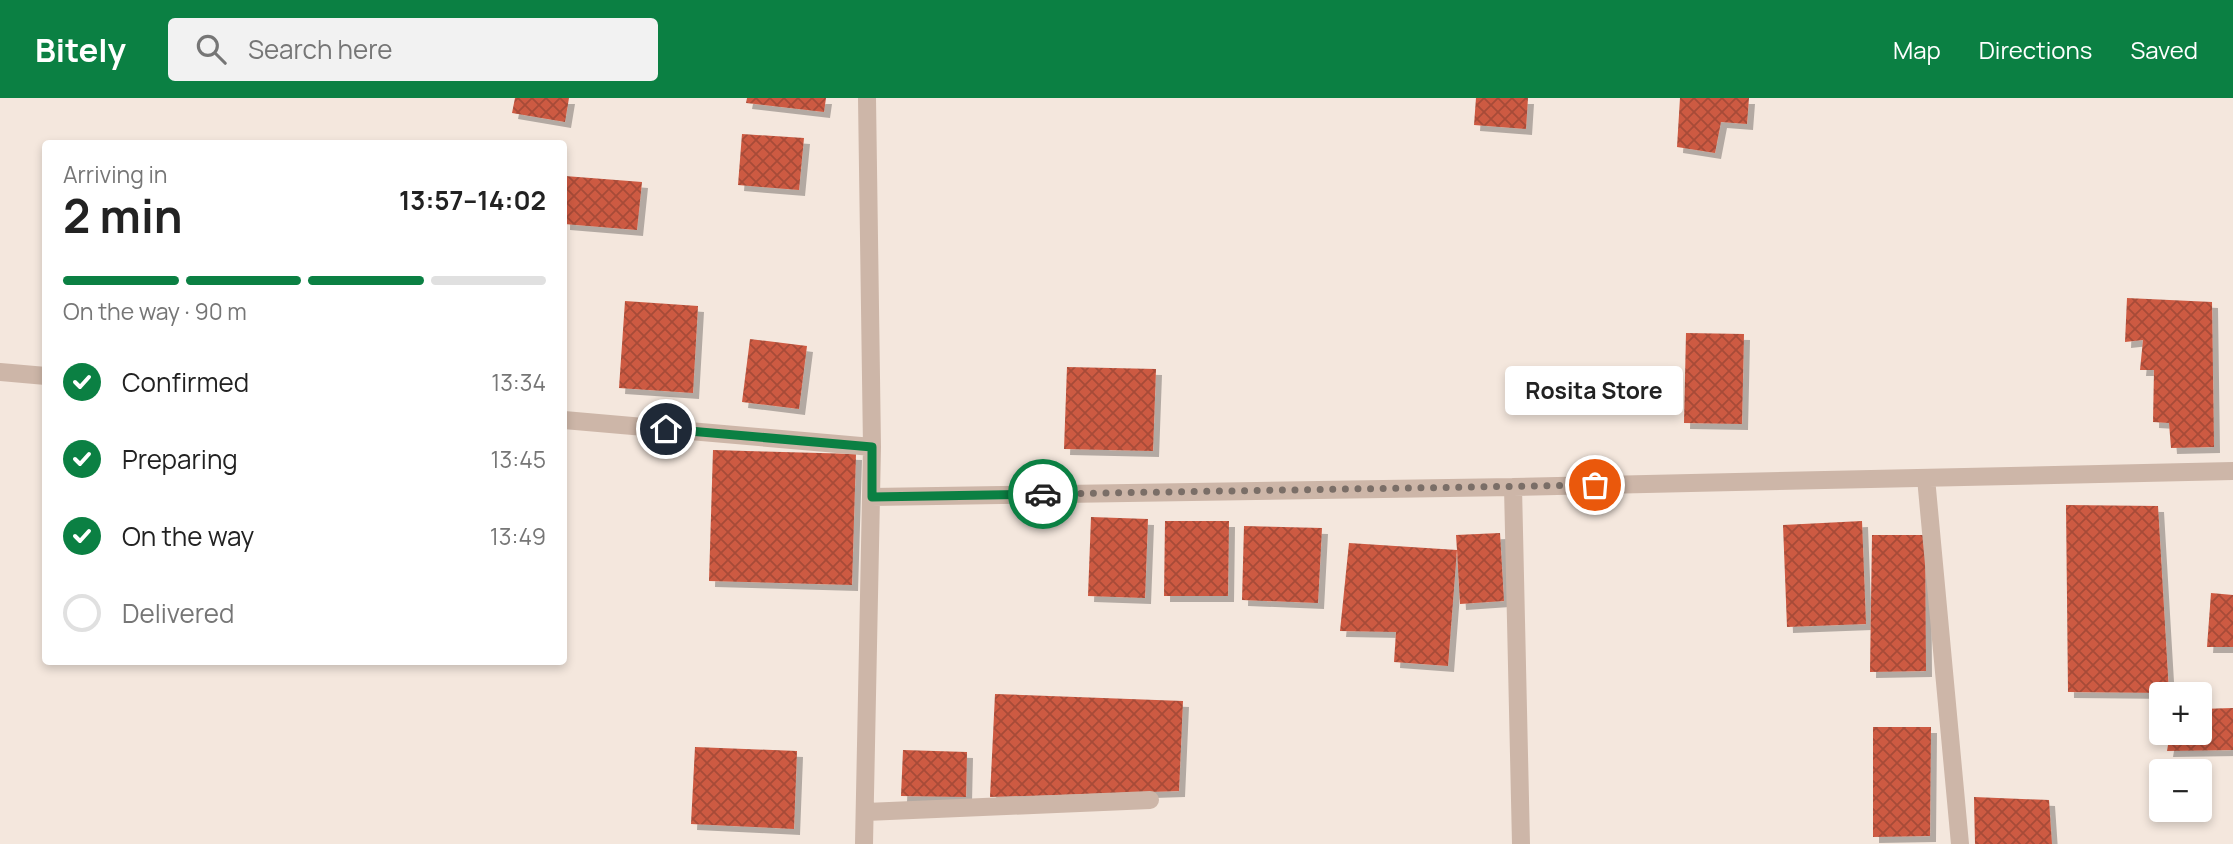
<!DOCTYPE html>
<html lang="en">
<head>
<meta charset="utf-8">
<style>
  body { margin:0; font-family:Manrope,sans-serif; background:#f2f2f2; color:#222; height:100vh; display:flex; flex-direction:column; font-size:26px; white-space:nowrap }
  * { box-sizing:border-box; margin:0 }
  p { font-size:23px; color:#767676 }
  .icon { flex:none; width:38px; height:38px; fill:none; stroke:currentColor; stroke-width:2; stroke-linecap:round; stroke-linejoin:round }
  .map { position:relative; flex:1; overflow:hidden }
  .panel { position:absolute; left:42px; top:42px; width:525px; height:525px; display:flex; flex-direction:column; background:#fff; border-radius:7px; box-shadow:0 4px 10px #0003 }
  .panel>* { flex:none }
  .tools { position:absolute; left:2149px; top:584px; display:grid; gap:14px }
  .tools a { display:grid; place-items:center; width:63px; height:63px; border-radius:7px; background:#fff; box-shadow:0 4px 10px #0003; font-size:35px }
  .pin { position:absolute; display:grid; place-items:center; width:60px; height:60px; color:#fff; margin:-30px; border:4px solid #fff; border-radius:50%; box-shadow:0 2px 7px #0007 }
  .courier { position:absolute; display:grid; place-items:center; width:70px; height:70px; margin:-35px; border:5px solid #0b8043; border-radius:50%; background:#fff; color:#222; box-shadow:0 2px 9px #0007 }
  .bubble { position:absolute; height:49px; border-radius:7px; background:#fff; box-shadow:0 4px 10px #0003; font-size:23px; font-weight:700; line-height:49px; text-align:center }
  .headline em { font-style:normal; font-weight:700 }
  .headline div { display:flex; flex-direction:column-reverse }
  .headline { display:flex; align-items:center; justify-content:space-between; height:119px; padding:0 21px }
  h1 { font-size:46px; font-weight:700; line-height:52px }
  .bar { display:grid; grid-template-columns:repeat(4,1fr); gap:10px 7px; align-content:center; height:84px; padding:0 21px }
  .bar i { height:9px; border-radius:5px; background:#e0e0e0 }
  .bar .selected { background:#0b8043 }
  .bar p { grid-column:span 4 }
  ol { padding:0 21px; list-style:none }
  li { display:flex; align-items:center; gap:21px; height:77px }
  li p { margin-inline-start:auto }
  li .icon { padding:7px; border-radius:50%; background:#0b8043; color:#fff; stroke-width:4 }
  li:last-child { color:#767676 }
  li i { width:38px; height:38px; border:4px solid #e0e0e0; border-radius:50% }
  header { display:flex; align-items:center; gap:42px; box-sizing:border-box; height:98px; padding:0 35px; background:#0b8043; color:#fff }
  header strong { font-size:33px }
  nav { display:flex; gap:38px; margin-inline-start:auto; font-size:24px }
  .search { width:490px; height:63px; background:#f2f2f2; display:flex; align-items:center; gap:18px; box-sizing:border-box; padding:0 24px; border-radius:7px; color:#767676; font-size:26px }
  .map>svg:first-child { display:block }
</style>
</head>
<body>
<header>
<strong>Bitely</strong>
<div class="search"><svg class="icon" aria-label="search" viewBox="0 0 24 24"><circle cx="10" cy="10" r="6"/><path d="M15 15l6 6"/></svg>Search here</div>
<nav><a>Map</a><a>Directions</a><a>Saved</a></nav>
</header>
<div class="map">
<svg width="2233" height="746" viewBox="0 0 2233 746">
  <defs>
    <pattern id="building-cross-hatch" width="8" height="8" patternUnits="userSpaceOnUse" patternTransform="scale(1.75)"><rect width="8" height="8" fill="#cd5a42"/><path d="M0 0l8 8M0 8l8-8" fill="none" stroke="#a74b37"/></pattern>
    <filter id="shadow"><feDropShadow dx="6" dy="6" stdDeviation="0" flood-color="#0004"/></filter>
  </defs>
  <rect width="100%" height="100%" fill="#f4e7dd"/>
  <path fill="url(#building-cross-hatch)" filter="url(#shadow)" d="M515,0H569L565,24L512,15Z
    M747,0H826L824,14L746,5Z
    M1476,0H1528L1526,31L1474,27Z
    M1680,0H1749L1747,26L1721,24L1715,55L1677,49Z
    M742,36L804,40L799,92L738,87Z
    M565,78L642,84L637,132L564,126Z
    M2127,200L2212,204L2214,349L2171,350L2169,325L2153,324L2154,272H2140L2143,242L2125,244Z
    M625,203L698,208L693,295L619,290Z
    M1686,235L1744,236L1742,326L1684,325Z
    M750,241L807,248L799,311L742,304Z
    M1067,269L1156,271L1153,353L1064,351Z
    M713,352L856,356L852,487L709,483Z
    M2066,407L2158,408L2169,595L2068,594Z
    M1091,419L1148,421L1145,500L1088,498Z
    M1165,423H1229L1228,498H1164Z
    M1862,423L1866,526L1787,529L1783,427Z
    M1244,428L1322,430L1318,505L1242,502Z
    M1500,435L1504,503L1460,506L1457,452L1448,568L1394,564L1396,534L1340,533L1349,445L1457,452L1456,437Z
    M1872,437H1925L1926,573L1870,574Z
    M2211,495L2233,497V549H2207Z
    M995,596L1183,603L1179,693L990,699Z
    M2233,610V652L2167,653L2170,635H2200V611Z
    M1873,629H1931L1930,738L1873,739Z
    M695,649L797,653L794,731L691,726Z
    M903,652L967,654L966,699L901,698Z
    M1974,699L2049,702L2052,746H1975Z"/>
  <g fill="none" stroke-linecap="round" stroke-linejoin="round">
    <path stroke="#cdb6a8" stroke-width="18" d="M0,274L46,278
      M564,322L872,349
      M1926,380L1960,746
      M1513,389L1521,746
      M872,399L1513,389L2233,373
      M866,714L1150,702
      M864,746L872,349L867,0"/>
  </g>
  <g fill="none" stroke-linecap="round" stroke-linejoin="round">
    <path stroke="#7a6e67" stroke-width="7" stroke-dasharray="0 12.6" d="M1043,396L1595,387"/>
    <path stroke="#0b8043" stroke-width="9" d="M666,331L872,349V399L1043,396"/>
  </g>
</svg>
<div class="tools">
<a>+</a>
<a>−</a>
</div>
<div class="pin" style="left:1595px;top:387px;background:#ea580c"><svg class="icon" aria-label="bag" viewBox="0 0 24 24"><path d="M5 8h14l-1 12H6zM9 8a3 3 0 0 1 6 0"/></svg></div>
<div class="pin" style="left:666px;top:331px;background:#1f2937"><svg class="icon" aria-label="home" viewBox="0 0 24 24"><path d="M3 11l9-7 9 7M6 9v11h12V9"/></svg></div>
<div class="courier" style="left:1043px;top:396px"><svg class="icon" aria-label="car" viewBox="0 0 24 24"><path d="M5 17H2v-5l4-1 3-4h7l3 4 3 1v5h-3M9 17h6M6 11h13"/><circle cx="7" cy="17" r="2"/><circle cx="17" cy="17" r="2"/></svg></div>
<div class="bubble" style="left:1505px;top:268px;width:178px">Rosita Store</div>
<section class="panel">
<div class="headline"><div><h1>2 min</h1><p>Arriving in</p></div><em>13:57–14:02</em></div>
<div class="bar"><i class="selected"></i><i class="selected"></i><i class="selected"></i><i></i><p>On the way · 90 m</p></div>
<ol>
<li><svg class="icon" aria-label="check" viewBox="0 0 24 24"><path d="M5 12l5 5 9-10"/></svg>Confirmed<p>13:34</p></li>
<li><svg class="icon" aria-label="check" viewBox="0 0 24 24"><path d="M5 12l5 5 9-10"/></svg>Preparing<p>13:45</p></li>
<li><svg class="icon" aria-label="check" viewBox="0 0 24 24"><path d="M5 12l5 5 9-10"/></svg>On the way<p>13:49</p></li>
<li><i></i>Delivered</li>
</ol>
</section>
</div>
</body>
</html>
